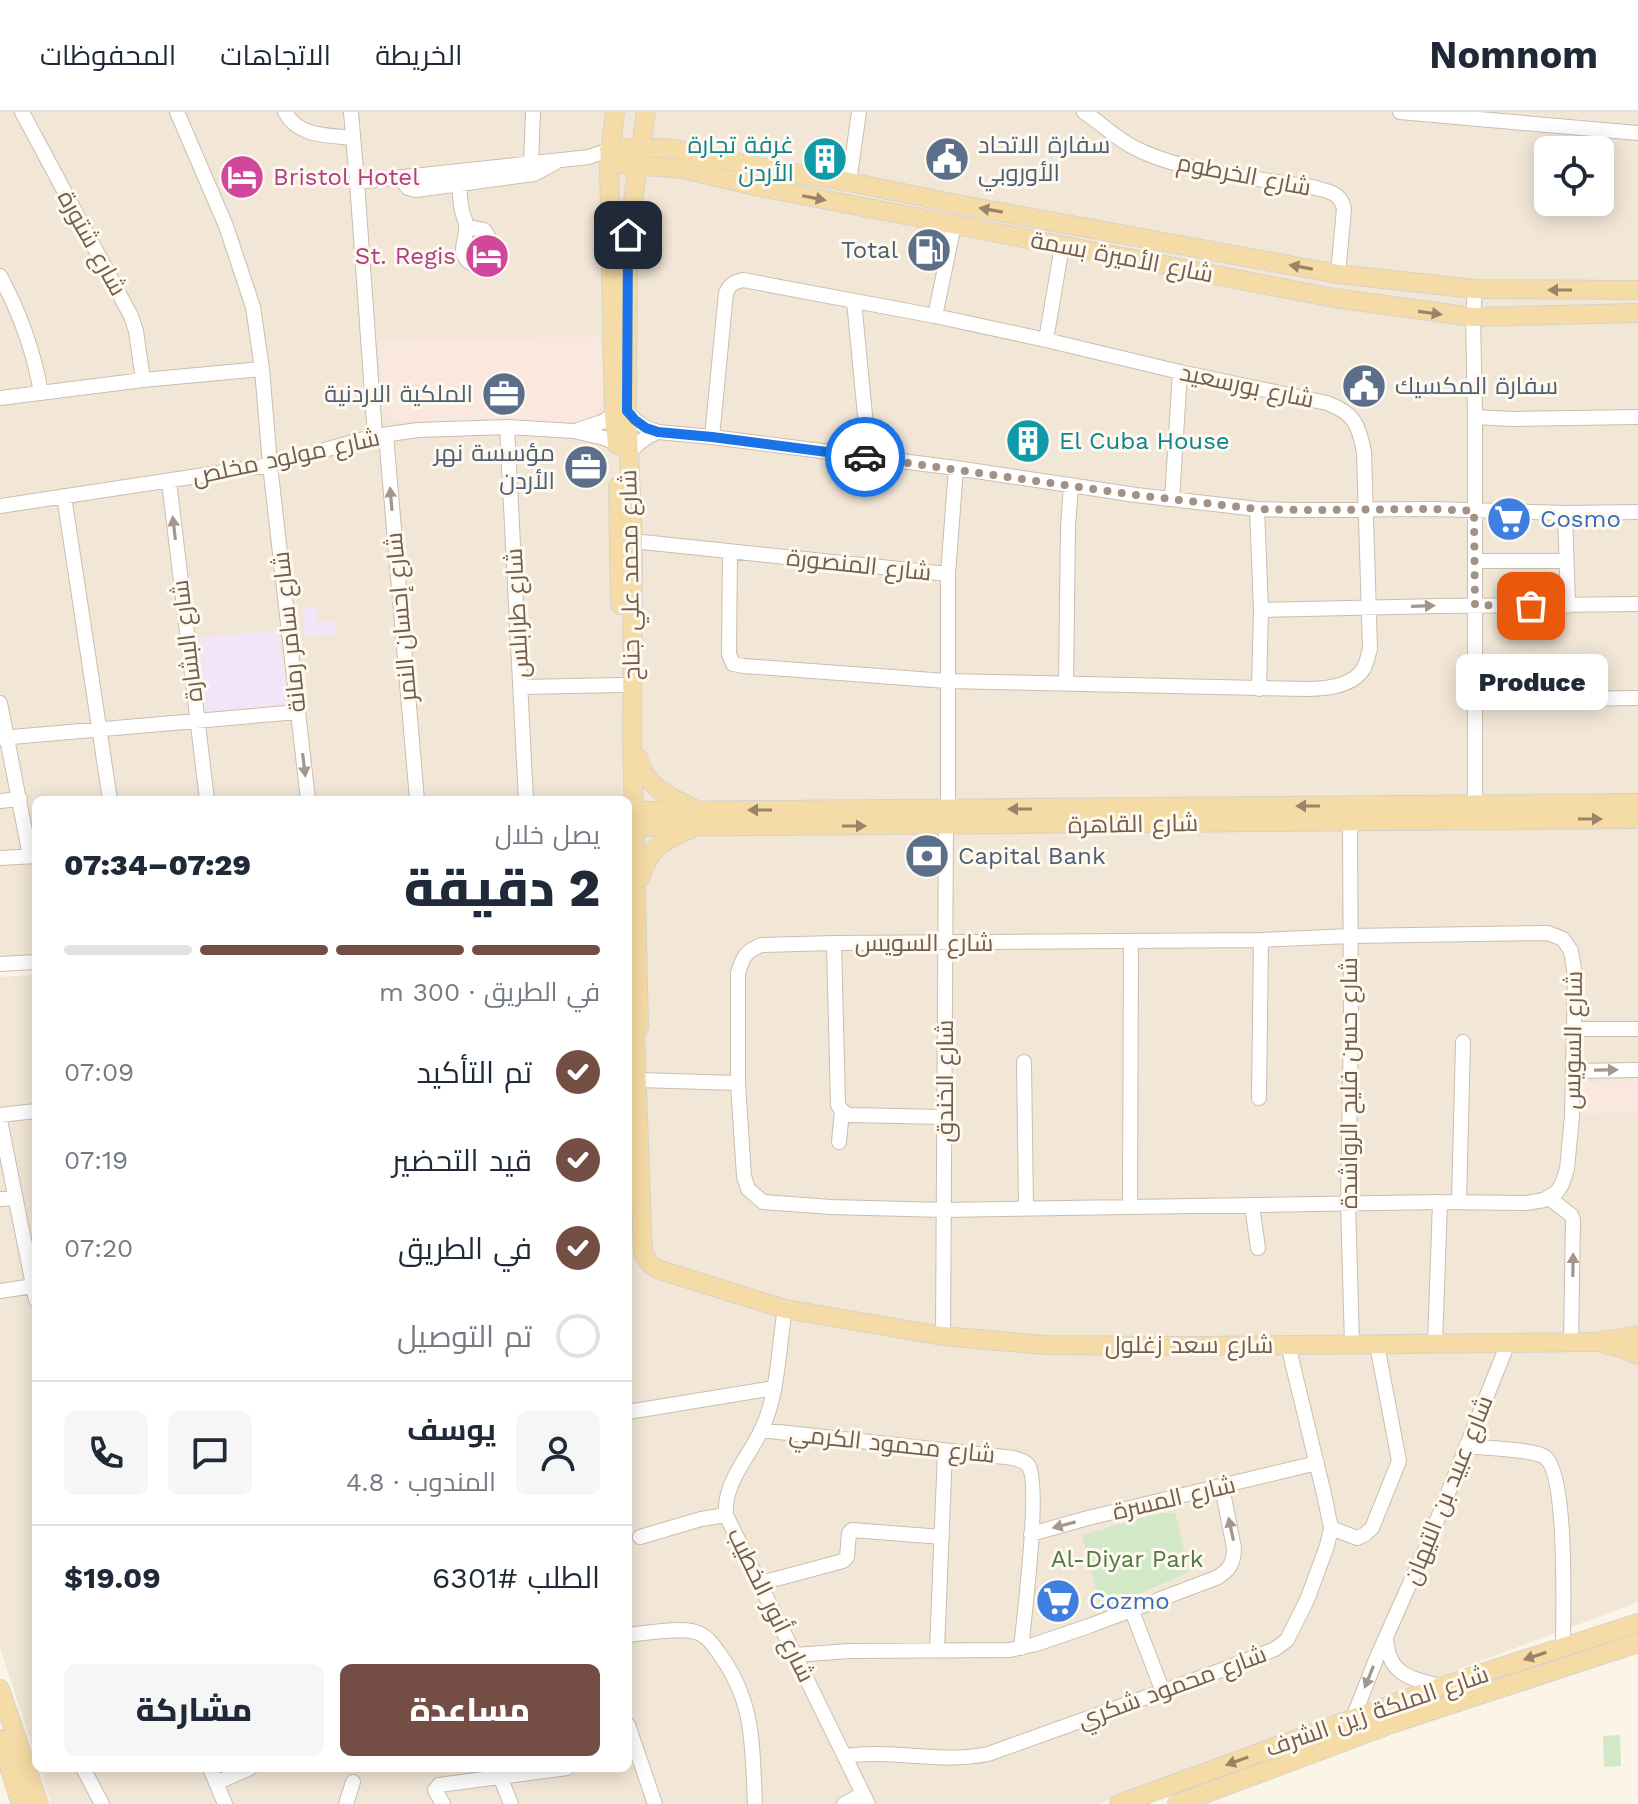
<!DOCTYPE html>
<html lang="ar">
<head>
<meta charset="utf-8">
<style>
  body { margin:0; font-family:"Work Sans",Cairo,sans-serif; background:#f6f6f7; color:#1f2937; direction:rtl; height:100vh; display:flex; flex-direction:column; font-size:30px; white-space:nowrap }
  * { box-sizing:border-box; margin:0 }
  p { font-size:26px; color:#747a83 }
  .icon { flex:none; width:44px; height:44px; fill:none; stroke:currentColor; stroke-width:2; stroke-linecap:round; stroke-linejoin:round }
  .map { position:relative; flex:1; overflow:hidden; direction:ltr }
  .side { position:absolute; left:32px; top:684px; width:600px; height:976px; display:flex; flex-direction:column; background:#fff; border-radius:12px; box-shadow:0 4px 20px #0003; direction:rtl }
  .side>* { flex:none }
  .tools { position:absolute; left:1534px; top:24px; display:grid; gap:16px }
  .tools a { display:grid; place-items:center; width:80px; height:80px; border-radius:12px; background:#fff; box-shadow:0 4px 20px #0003; font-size:40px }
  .pin { position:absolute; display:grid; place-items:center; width:68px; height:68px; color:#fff; margin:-34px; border-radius:16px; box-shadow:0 4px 12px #0006 }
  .courier { position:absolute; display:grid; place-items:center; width:80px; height:80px; margin:-40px; border:6px solid #1a73e8; border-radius:50%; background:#fff; color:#222; box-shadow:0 2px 10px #0007 }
  .bubble { position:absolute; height:56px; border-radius:12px; background:#fff; box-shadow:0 4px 20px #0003; font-size:26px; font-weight:800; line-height:56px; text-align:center; direction:rtl }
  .headline em { font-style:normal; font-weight:800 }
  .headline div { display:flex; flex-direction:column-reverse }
  .headline { display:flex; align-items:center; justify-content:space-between; height:136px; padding:0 32px }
  h1 { font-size:52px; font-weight:800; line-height:60px }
  .bar { display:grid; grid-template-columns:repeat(4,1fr); gap:12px 8px; align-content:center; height:96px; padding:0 32px }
  .bar i { height:10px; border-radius:6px; background:#e0e1e3 }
  .bar .current { background:#744e45 }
  .bar p { grid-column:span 4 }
  .line { display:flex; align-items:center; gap:20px; padding:0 32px; border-top:2px solid #e0e1e3 }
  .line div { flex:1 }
  .round { display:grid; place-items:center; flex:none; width:84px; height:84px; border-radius:12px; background:#f6f6f7 }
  ol { padding:0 32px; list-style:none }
  li { display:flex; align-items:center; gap:24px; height:88px }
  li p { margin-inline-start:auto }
  li .icon { padding:8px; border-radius:50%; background:#744e45; color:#fff; stroke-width:4 }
  li:last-child { color:#747a83 }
  li i { width:44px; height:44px; border:4px solid #e0e1e3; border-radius:50% }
  .primary-button { display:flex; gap:16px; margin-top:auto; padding:16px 32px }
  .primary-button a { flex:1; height:92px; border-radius:12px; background:#744e45; color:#fff; font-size:32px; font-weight:800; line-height:92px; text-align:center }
  .primary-button a+a { background:#f6f6f7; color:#1f2937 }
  header { display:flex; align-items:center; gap:48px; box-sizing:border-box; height:112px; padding:0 40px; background:#fff; border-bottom:2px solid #e0e1e3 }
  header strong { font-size:38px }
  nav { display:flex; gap:44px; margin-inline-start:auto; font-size:28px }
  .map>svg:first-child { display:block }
</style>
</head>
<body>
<header>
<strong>Nomnom</strong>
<nav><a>الخريطة</a><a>الاتجاهات</a><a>المحفوظات</a></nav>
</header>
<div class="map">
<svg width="1638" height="1692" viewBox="0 0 1638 1692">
  <rect width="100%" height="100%" fill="#fbf5e8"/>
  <path fill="#f2e7d7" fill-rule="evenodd" d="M0,0H1638V1490L1098,1692H51L39,1656H628V857H645L628,688H36V850L0,852ZM1548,38H1600V90H1548Z
    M36,863V1647L0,1536V865Z"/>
  <path fill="#fae7dd" d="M600,224L604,289L594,306L574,311L446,308L399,310L388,304L380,293L379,229Z
    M1638,968V1000L1578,1002V978L1583,970Z"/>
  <path fill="#f2e5f8" d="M316,494L317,510L336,509L337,522L305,525L303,495Z
    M279,519L287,584L286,589L282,593L209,600L205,597L203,590L195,526Z"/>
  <path fill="#d3e8c7" d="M1159,1401H1175L1189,1460L1101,1498L1082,1423Z
    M1620,1623L1621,1654L1604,1655L1603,1624Z"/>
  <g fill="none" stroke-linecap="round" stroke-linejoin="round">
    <g stroke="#ccbdaf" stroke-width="16">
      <path id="minor" d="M22,0L131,204L136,219L143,268
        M177,0L226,114L253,195L262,257L270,353L308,688
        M285,0C298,25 328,23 352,26
        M351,0L357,70L375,324
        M1084,0C1101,11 1116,27 1135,36C1184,61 1256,66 1312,75C1327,79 1341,80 1344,97L1338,162
        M1400,0L1638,21
        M531,51L533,0
        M402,67L408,76L416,78L534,62L556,50
        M357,70L589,45L609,38
        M849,70L859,0
        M459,72C460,81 460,90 462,99C463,103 465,107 466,112C469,127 453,142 474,153L483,149L490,141L488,124L484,118L467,115
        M0,164C20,201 34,240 41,281
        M854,189L869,345
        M935,204L954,113
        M1046,228L1062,134
        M0,286L143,268L262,257
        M627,299L635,308L646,316L658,320L712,325L956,356L1136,383L1257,397L1261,498L1259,577
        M1475,305L1513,307L1638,305
        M507,315L526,688
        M578,318L602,310L614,303
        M386,323L417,688
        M712,325L726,181C730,172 734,170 743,168L935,204L1046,228L1180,260L1327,291C1354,301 1359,313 1364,340L1370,537C1368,543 1367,550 1364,556C1353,575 1325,577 1306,577L946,569L744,554L733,552L729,542L730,440
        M628,343C637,332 644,325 658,320
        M169,369L207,688
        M64,384L110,688
        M1172,387L1180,260
        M0,394L270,353L375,324L418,318L507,315L574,319L604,326L617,332
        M1257,397L1292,398L1433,397L1565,401L1638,400
        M1565,401L1568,494
        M633,429L948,462V697
        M1475,449H1566
        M948,462L956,356
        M1261,498L1440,494L1638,492
        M1066,572L1068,415L1071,373
        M521,575L622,573
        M1475,588L1638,586
        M0,591L30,744
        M0,626L298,600
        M0,689L20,687
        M1475,700V305L1473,205L1475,177
        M1350,709L1351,913L1348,1091L1352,1232
        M0,746L36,744
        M1548,821L1563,827L1571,839L1575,863L1574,917L1572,1004L1567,1057L1562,1072L1557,1080L1544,1088L1526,1091L1440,1090L944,1098L831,1095L763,1090L748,1077L744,1064L738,971V861C743,845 745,840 761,833L834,831L1261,828L1350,824Z
        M834,831L838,993L842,999L849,1003L945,1005
        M0,852L36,850
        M1574,917H1638
        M1024,950L1026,1095
        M1574,959L1638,958
        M638,968L738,971
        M1259,986L1261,828
        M0,1003L36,999
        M0,1008L36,1188
        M839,1030L842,999
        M1549,1086L1571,1103L1573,1108L1571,1230
        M0,1087L16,1086
        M1459,1090L1463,930
        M1252,1094L1258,1136
        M1130,1095L1131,829
        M0,1179L33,1174
        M785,1197C778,1237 779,1281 761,1319C748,1346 723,1372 726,1403L868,1692
        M943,1224L946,714
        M1435,1232L1440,1090
        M628,1300L774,1276
        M761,1318L1005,1345C1013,1346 1022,1347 1028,1353C1041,1369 1024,1508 1021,1536
        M1466,1334C1483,1336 1533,1337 1545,1345C1568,1362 1563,1503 1563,1535
        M1331,1416L1357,1426L1364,1423L1372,1416L1399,1349L1377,1233
        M1031,1422L1088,1406L1317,1351
        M640,1425L701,1407L726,1403
        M761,1471L843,1449L847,1445L849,1421L852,1418L942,1425
        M1132,1499L1163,1580
        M628,1523C645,1521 680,1515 695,1520C705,1522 713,1532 718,1540C755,1589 752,1634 755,1692
        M1386,1525C1388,1563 1409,1566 1441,1574
        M937,1538L945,1339
        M795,1543L849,1539L1010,1538L1036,1532L1089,1514L1216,1466C1229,1459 1234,1451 1234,1436L1222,1375
        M1353,1606L1377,1545L1428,1431L1508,1231
        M628,1613L655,1692
        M846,1644C893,1637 940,1652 988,1642L1222,1558L1275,1537L1287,1528L1307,1488L1327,1434L1331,1416L1324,1382L1288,1233
        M83,1656L102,1692
        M210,1656L225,1692
        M498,1659L511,1692
        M216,1671L250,1656
        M346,1692L353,1670
        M443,1692L435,1678L439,1673L567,1656
        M844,1692L863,1682"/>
    </g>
    <g stroke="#d8d2cd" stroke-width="20">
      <path id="major" d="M615,0L609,51L614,303L617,333
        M609,38L641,35L674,37L759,55L849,70L967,94L1338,162L1475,177L1638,178
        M609,51L683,57L755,74L1334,186L1473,205L1638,201
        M618,374L620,493
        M638,646C646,675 668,684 693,696
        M628,699L1638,691
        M628,715L1638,707
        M640,766C652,734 660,730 691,717
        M628,899L629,914L635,925L643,1141C648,1149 651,1155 660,1158L785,1197L943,1224L1045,1233L1186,1234L1508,1231L1595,1230L1638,1223
        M639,915L632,624L633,429L627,299L628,123L646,0
        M1602,1231L1626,1238L1638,1243
        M0,1577L39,1692
        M0,1627L21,1692
        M1119,1692L1442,1574L1638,1511
        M1177,1692L1394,1611L1638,1531"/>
    </g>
    <use href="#minor" stroke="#fff" stroke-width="14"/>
    <use href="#major" stroke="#f5dba5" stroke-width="18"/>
  </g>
  <defs><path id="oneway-solid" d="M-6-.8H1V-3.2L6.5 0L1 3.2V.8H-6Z" transform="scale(2)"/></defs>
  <g fill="#9b8368">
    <use href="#oneway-solid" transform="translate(814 86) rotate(11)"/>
    <use href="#oneway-solid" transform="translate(991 98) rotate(-170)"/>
    <use href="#oneway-solid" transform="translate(1301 155) rotate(-170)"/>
    <use href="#oneway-solid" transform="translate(1560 178) rotate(-180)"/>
    <use href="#oneway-solid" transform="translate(1430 201) rotate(8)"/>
    <use href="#oneway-solid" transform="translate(1308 694) rotate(180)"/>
    <use href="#oneway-solid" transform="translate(1020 697) rotate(180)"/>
    <use href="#oneway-solid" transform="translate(760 698) rotate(180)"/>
    <use href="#oneway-solid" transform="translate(1590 707)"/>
    <use href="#oneway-solid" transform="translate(854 714)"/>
    <use href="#oneway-solid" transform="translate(1535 1544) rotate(162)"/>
    <use href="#oneway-solid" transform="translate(1237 1649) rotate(160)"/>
  </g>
  <g fill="#a5968c">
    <use href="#oneway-solid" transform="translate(391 387) rotate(-95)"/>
    <use href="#oneway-solid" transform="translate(174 416) rotate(-97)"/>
    <use href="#oneway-solid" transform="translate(1423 494) rotate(-2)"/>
    <use href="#oneway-solid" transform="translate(304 653) rotate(83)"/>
    <use href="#oneway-solid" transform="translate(1606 958) rotate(-1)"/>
    <use href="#oneway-solid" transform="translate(1573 1153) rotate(-89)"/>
    <use href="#oneway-solid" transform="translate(1064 1413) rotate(165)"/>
    <use href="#oneway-solid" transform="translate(1231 1417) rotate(-102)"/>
    <use href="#oneway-solid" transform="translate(1369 1565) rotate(112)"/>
  </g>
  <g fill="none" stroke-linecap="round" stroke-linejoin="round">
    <path stroke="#a39284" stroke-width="8" stroke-dasharray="0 14.4" d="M865,345L1136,383L1257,397L1312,398L1433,397L1474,399L1475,493L1531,494"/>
    <path stroke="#1a73e8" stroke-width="10" d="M628,123L627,299L635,308L646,316L658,320L712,325L865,345"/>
  </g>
  <defs>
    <g id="building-disc" transform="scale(2.3)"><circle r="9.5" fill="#0f9aa8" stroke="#fef9ee"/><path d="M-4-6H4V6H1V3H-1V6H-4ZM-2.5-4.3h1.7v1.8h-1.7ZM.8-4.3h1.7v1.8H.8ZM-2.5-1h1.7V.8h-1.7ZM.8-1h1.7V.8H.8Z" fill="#fff"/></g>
    <g id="civic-disc" transform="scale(2.3)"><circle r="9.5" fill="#5c6f8a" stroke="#fef9ee"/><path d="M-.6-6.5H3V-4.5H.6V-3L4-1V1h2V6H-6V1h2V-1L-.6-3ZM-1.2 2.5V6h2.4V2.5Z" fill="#fff"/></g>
    <g id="hotel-disc" transform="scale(2.3)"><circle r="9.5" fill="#d1479c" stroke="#fef9ee"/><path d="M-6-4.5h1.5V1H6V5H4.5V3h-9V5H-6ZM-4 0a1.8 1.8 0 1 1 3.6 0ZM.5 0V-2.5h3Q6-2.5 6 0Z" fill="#fff"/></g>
    <g id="fuel-disc" transform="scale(2.3)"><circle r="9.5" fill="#5c6f8a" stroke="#fef9ee"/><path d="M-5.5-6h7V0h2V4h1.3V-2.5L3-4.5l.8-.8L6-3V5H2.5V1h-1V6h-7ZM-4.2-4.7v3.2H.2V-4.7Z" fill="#fff"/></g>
    <g id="office-disc" transform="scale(2.3)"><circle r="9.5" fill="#5c6f8a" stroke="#fef9ee"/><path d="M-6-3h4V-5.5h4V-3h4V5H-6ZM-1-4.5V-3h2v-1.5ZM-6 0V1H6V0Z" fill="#fff"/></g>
    <g id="supermarket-disc" transform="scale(2.3)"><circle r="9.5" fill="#3f7fe0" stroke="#fef9ee"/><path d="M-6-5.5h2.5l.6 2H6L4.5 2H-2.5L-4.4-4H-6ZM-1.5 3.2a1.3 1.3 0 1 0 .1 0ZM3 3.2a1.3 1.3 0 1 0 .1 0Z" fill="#fff"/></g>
    <g id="bank-disc" transform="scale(2.3)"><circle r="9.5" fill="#5c6f8a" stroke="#fef9ee"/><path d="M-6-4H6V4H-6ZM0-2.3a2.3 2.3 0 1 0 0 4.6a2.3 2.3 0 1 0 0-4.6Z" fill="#fff"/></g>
  </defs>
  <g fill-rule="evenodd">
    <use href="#building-disc" x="825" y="47"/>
    <use href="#civic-disc" x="947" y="47"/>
    <use href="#hotel-disc" x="242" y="65"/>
    <use href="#fuel-disc" x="929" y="138"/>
    <use href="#hotel-disc" x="487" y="144"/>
    <use href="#civic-disc" x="1364" y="274"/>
    <use href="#office-disc" x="504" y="282"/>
    <use href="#building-disc" x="1028" y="329"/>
    <use href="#office-disc" x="586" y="355"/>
    <use href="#supermarket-disc" x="1509" y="407"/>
    <use href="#bank-disc" x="927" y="744"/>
    <use href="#supermarket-disc" x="1058" y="1489"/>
  </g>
  <g text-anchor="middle" stroke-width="6" stroke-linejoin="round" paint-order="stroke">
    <g font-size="24" fill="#0d838f" stroke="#fef9ee" text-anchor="end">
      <text x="794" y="41">غرفة تجارة<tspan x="794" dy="28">الأردن</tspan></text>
      <text x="1059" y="337" text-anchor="start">El Cuba House</text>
    </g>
    <g font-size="24" fill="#4e5e75" stroke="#fef9ee" text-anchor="start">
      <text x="978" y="41">سفارة الاتحاد<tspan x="978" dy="28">الأوروبي</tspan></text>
      <text x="898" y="146" text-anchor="end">Total</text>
      <text x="1395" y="282">سفارة المكسيك</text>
      <text x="473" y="290" text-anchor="end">الملكية الاردنية</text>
      <text x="555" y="349" text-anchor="end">مؤسسة نهر<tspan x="555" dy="28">الأردن</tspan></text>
      <text x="958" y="752">Capital Bank</text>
    </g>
    <g font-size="24" fill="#745d4e" stroke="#fef9ee">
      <text transform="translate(1244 63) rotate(11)" y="8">شارع الخرطوم</text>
      <text transform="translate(92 131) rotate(61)" y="8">شارع شتورة</text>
      <text transform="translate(1122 145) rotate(11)" y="8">شارع الأميرة بسمة</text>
      <text transform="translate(1247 274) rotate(12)" y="8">شارع بورسعيد</text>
      <text transform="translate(286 345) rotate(-12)" y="8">شارع مولود مخلص</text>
      <text transform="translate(859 453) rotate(6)" y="8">شارع المنصورة</text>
      <text transform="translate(630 463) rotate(-91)" y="8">شارع محمد علي جناح</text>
      <text transform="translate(517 501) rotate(-93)" y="8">شارع طرابلس</text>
      <text transform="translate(401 505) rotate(-95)" y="8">شارع إحسان النمر</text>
      <text transform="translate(289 520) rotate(-96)" y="8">شارع سامر رمانة</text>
      <text transform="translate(187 529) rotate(-97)" y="8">شارع البشارة</text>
      <text transform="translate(1133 712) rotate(-1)" y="8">شارع القاهرة</text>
      <text x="924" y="839">شارع السويس</text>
      <text transform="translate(1573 928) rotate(-89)" y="8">شارع السويس</text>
      <text transform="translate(945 969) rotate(-90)" y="8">شارع الخندق</text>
      <text transform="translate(1349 971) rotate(-90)" y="8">شارع حسن فليح الرواشدة</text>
      <text x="1189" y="1241">شارع سعد زغلول</text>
      <text transform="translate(892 1332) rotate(6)" y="8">شارع محمود الكرمي</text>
      <text transform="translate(1448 1378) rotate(-68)" y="8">شارع عبيد بن التيهان</text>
      <text transform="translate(1174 1386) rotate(-13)" y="8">شارع المسرة</text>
      <text transform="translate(771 1493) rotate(64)" y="8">شارع أنور الخطيب</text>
      <text transform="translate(1172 1575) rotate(-20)" y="8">شارع محمود شكري</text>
      <text transform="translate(1377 1599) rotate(-19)" y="8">شارع الملكة زين الشرف</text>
    </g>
    <g font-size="24" fill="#b23c85" stroke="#fef9ee" text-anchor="start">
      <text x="273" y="73">Bristol Hotel</text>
      <text x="456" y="152" text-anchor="end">St. Regis</text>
    </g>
    <g font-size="24" fill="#366cbe" stroke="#fef9ee" text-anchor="start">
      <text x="1540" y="415">Cosmo</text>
      <text x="1089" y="1497">Cozmo</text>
    </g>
    <g font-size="24" fill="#537846" stroke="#fef9ee">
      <text x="1127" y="1455">Al-Diyar Park</text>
    </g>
  </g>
</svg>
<div class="tools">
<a><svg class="icon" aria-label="locate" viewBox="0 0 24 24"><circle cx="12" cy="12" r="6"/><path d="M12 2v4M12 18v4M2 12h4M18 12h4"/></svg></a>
</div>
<div class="pin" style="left:1531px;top:494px;background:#ea580c"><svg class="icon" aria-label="bag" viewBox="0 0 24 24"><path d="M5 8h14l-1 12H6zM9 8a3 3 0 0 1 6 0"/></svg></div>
<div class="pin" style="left:628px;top:123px;background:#1f2937"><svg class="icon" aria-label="home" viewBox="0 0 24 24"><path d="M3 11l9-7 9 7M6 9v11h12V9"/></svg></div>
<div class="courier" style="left:865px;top:345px"><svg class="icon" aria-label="car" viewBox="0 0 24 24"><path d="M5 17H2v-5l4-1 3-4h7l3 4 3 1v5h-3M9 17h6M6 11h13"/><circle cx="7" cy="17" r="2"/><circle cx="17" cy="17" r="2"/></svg></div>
<div class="bubble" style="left:1456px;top:542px;width:152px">Produce</div>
<section class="side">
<div class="headline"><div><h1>2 دقيقة</h1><p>يصل خلال</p></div><em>07:29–07:34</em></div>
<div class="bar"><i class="current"></i><i class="current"></i><i class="current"></i><i></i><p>في الطريق · 300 m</p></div>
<ol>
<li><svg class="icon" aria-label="check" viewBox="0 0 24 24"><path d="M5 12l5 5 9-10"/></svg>تم التأكيد<p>07:09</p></li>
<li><svg class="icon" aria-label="check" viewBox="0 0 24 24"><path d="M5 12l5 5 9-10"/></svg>قيد التحضير<p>07:19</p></li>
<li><svg class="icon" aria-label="check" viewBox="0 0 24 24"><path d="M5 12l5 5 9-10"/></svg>في الطريق<p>07:20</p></li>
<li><i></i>تم التوصيل</li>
</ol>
<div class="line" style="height:144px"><a class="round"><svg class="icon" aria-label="person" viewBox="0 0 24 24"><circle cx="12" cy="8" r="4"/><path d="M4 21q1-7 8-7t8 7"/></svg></a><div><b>يوسف</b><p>المندوب · 4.8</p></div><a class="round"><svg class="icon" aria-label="chat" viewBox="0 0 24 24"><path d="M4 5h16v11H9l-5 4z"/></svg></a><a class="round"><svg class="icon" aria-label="phone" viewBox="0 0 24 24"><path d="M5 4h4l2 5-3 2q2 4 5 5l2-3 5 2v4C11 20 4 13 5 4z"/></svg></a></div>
<div class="line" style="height:104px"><div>الطلب #6301</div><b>$19.09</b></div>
<div class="primary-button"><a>مساعدة</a><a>مشاركة</a></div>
</section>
</div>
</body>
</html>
